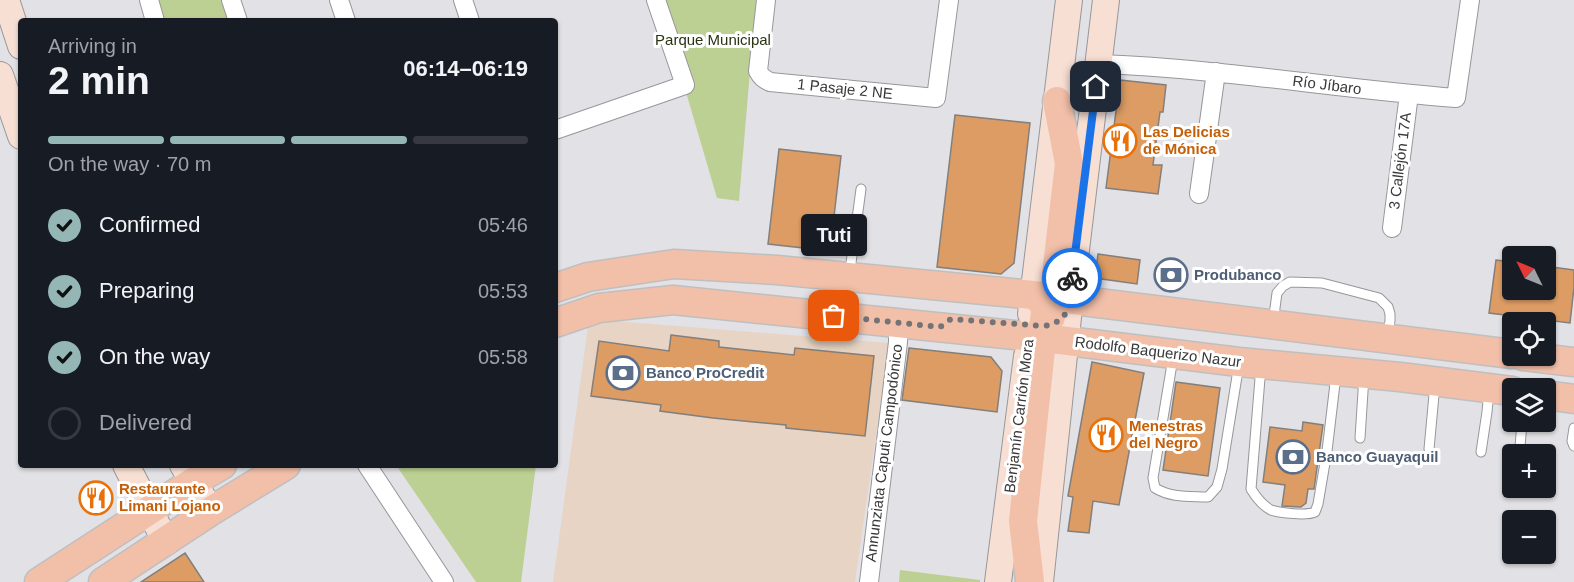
<!DOCTYPE html>
<html lang="en">
<head>
<meta charset="utf-8">
<style>
  body { margin:0; font-family:Helvetica,sans-serif; background:#242831; color:#f1f3f6; height:100vh; display:flex; flex-direction:column; font-size:22px; white-space:nowrap }
  * { box-sizing:border-box; margin:0 }
  p { font-size:20px; color:#9ea1a6 }
  .icon { flex:none; width:33px; height:33px; fill:none; stroke:currentColor; stroke-width:2; stroke-linecap:round; stroke-linejoin:round }
  .map { position:relative; flex:1; overflow:hidden }
  .panel { position:absolute; left:18px; top:18px; width:540px; height:450px; display:flex; flex-direction:column; background:#171b24; border-radius:6px; box-shadow:0 2px 4px #0004 }
  .panel>* { flex:none }
  .needle { width:39px; rotate:313deg }
  .tools { position:absolute; left:1502px; top:246px; display:grid; gap:12px }
  .tools a { display:grid; place-items:center; width:54px; height:54px; border-radius:6px; background:#171b24; box-shadow:0 2px 4px #0004; font-size:30px }
  .pin { position:absolute; display:grid; place-items:center; width:51px; height:51px; color:#fff; margin:-26px; border-radius:12px; box-shadow:0 3px 9px #0006 }
  .courier { position:absolute; display:grid; place-items:center; width:60px; height:60px; margin:-30px; border:4px solid #1a73e8; border-radius:50%; background:#fff; color:#222; box-shadow:0 2px 8px #0007 }
  .bubble { position:absolute; height:42px; border-radius:6px; background:#171b24; box-shadow:0 2px 4px #0004; font-size:20px; font-weight:800; line-height:42px; text-align:center }
  .summary em { font-style:normal; font-weight:800 }
  .summary div { display:flex; flex-direction:column-reverse }
  .summary { display:flex; align-items:center; justify-content:space-between; height:102px; padding:0 30px }
  h1 { font-size:39px; font-weight:800; line-height:45px }
  .bar { display:grid; grid-template-columns:repeat(4,1fr); gap:9px 6px; align-content:center; height:72px; padding:0 30px }
  .bar i { height:8px; border-radius:4px; background:#363941 }
  .bar .selected { background:#94b6b5 }
  .bar p { grid-column:span 4 }
  ol { padding:0 30px; list-style:none }
  li { display:flex; align-items:center; gap:18px; height:66px }
  li p { margin-inline-start:auto }
  li .icon { padding:6px; border-radius:50%; background:#94b6b5; color:#111; stroke-width:4 }
  li:last-child { color:#9ea1a6 }
  li i { width:33px; height:33px; border:3px solid #363941; border-radius:50% }
  .map>svg:first-child { display:block }
</style>
</head>
<body>
<div class="map">
<svg width="1574" height="582" viewBox="0 0 1574 582">
  <rect width="100%" height="100%" fill="#e2e1e5"/>
  <path fill="#e7d4c4" d="M589,319L889,343L855,582H553Z"/>
  <path fill="#bcd094" d="M156,0H221L228,21H162Z
    M659,0H756L739,201L717,198Z
    M396,465H536L521,582H476Z
    M900,570L980,580V582H899Z"/>
  <path fill="#dd9c64" stroke="#827f7c" stroke-width="1.5" d="M1120,80L1166,85L1163,112H1160L1153,165H1162L1158,194L1106,188Z
    M955,115L1030,123L1014,263L1001,274L937,267Z
    M779,149L841,156L830,251L768,244Z
    M1098,254L1140,260L1137,284L1095,278Z
    M1496,260L1512,262V290H1545V266L1574,270V287L1570,323L1489,313Z
    M671,335L719,341V347L794,355L795,348L874,356L865,436L786,428V425L713,418L660,411L661,405L591,396L599,341L669,351Z
    M909,348L991,357L1002,371L997,412L902,400Z
    M1092,362L1144,373L1119,505L1093,501L1089,533L1068,531L1073,497L1068,496Z
    M1176,382L1220,388L1208,476L1163,470Z
    M1303,422L1323,425L1314,489H1308L1306,503L1301,507L1282,506L1285,485L1263,482L1270,427L1302,431Z
    M185,553L204,582H141Z"/>
  <g fill="none" stroke-linecap="round" stroke-linejoin="round">
    <g stroke="#97979b" stroke-width="11">
      <path id="service" d="M851,276V263L861,189
        M1273,323L1277,293L1283,286L1290,282L1322,283L1379,298L1388,307L1390,314V321L1387,337
        M1171,357L1172,364L1153,478L1155,488C1171,498 1190,496 1208,497L1217,487L1222,469L1239,364
        M1261,366L1251,489C1256,497 1263,506 1271,510C1280,513 1307,516 1315,512L1318,504L1327,451L1336,375
        M1574,428L1572,441L1574,446
        M1360,438L1364,376
        M1520,447L1522,422
        M1429,449L1435,384
        M1481,452L1487,412L1489,390"/>
    </g>
    <g stroke="#97979b" stroke-width="20">
      <path id="minor" d="M149,0L155,21
        M231,0L238,21
        M339,0L346,21
        M463,0L470,21
        M766,0L758,71C761,77 764,79 770,82L936,98L949,0
        M1098,64C1218,68 1337,89 1456,98L1470,0
        M555,130L685,85L656,0
        M1199,194L1216,72
        M1392,228L1409,94
        M367,465L444,582
        M869,582L898,342V323"/>
    </g>
    <g stroke="#97979b" stroke-width="28">
      <path id="secondary" d="M6,0L21,46
        M0,75L21,136
        M1031,314L1069,0
        M126,465L166,542
        M183,465L211,511
        M998,582L1027,356
        M1040,582L1069,308L1106,0"/>
    </g>
    <g stroke="#bfbfc0" stroke-width="31">
      <path id="primary" d="M555,288L588,277L674,264L777,270L1033,295L1512,354
        M1051,317L1069,164L1057,101
        M555,323L599,308L673,300L1043,338L1239,362L1400,377L1512,391
        M1523,356L1574,362
        M1545,395L1574,399
        M39,582L193,482L222,465
        M103,582L211,511L286,465
        M1030,582L1023,521L1045,311L1043,302L1033,295"/>
    </g>
    <use href="#service" stroke="#fff" stroke-width="9"/>
    <use href="#minor" stroke="#fff" stroke-width="18"/>
    <use href="#secondary" stroke="#f8dfd4" stroke-width="26"/>
    <use href="#primary" stroke="#f2bfa9" stroke-width="28"/>
  </g>
  <g fill="none" stroke-linecap="round" stroke-linejoin="round">
    <path stroke="#747376" stroke-width="6" stroke-dasharray="0 10.8" d="M834,316L940,327L951,319L1044,326C1072,321 1070,301 1072,278"/>
    <path stroke="#1a73e8" stroke-width="8" d="M1072,278L1096,87"/>
  </g>
  <defs>
    <g id="restaurant-ring" transform="scale(1.725)"><circle r="9.5" fill="#fff" stroke="#e8710a" stroke-width="1.5"/><path d="M-5-6h1v4h1v-4h1v4h1v-4h1v5L-1.5 .5V6h-2V.5L-5-1ZM5-6V6H3V1.5H1.5Q1.5-4 5-6Z" fill="#e8710a"/></g>
    <g id="bank-ring" transform="scale(1.725)"><circle r="9.5" fill="#fff" stroke="#5c6f8a" stroke-width="1.5"/><path d="M-6-4H6V4H-6ZM0-2.3a2.3 2.3 0 1 0 0 4.6a2.3 2.3 0 1 0 0-4.6Z" fill="#5c6f8a"/></g>
  </defs>
  <g fill-rule="evenodd">
    <use href="#restaurant-ring" x="1120" y="141"/>
    <use href="#bank-ring" x="1171" y="275"/>
    <use href="#bank-ring" x="623" y="373"/>
    <use href="#restaurant-ring" x="1106" y="435"/>
    <use href="#bank-ring" x="1293" y="457"/>
    <use href="#restaurant-ring" x="96" y="498"/>
  </g>
  <g text-anchor="middle" stroke-width="6" stroke-linejoin="round" paint-order="stroke">
    <g font-size="15" fill="#2a3312" stroke="#fff">
      <text x="713" y="45">Parque Municipal</text>
    </g>
    <g font-size="15" fill="#38383a" stroke="#fff">
      <text transform="translate(1327 85) rotate(7)" y="5">Río Jíbaro</text>
      <text transform="translate(845 89) rotate(6)" y="5">1 Pasaje 2 NE</text>
      <text transform="translate(1400 161) rotate(-83)" y="5">3 Callejón 17A</text>
      <text transform="translate(1158 352) rotate(7)" y="5">Rodolfo Baquerizo Nazur</text>
      <text transform="translate(1019 416) rotate(-83)" y="5">Benjamín Carrión Mora</text>
      <text transform="translate(884 453) rotate(-83)" y="5">Annunziata Caputi Campodónico</text>
    </g>
    <g font-size="15" font-weight="bold" fill="#c56008" stroke="#fff" text-anchor="start">
      <text x="1143" y="137">Las Delicias<tspan x="1143" dy="17">de Mónica</tspan></text>
      <text x="1129" y="431">Menestras<tspan x="1129" dy="17">del Negro</tspan></text>
      <text x="119" y="494">Restaurante<tspan x="119" dy="17">Limani Lojano</tspan></text>
    </g>
    <g font-size="15" font-weight="bold" fill="#4e5e75" stroke="#fff" text-anchor="start">
      <text x="1194" y="280">Produbanco</text>
      <text x="646" y="378">Banco ProCredit</text>
      <text x="1316" y="462">Banco Guayaquil</text>
    </g>
  </g>
</svg>
<div class="tools">
<a><svg class="needle" viewBox="-14 -14 28 28"><path d="M0-13l5 13h-10z" fill="#e53935"/><path d="M0 13l5-13h-10z" fill="#9ea1a6"/></svg></a>
<a><svg class="icon" aria-label="locate" viewBox="0 0 24 24"><circle cx="12" cy="12" r="6"/><path d="M12 2v4M12 18v4M2 12h4M18 12h4"/></svg></a>
<a><svg class="icon" aria-label="layers" viewBox="0 0 24 24"><path d="M12 4l9 5-9 5-9-5zM3 14l9 5 9-5"/></svg></a>
<a>+</a>
<a>−</a>
</div>
<div class="pin" style="left:834px;top:316px;background:#ea580c"><svg class="icon" aria-label="bag" viewBox="0 0 24 24"><path d="M5 8h14l-1 12H6zM9 8a3 3 0 0 1 6 0"/></svg></div>
<div class="pin" style="left:1096px;top:87px;background:#1f2937"><svg class="icon" aria-label="home" viewBox="0 0 24 24"><path d="M3 11l9-7 9 7M6 9v11h12V9"/></svg></div>
<div class="courier" style="left:1072px;top:278px"><svg class="icon" aria-label="bike" viewBox="0 0 24 24"><circle cx="6" cy="16" r="4"/><circle cx="18" cy="16" r="4"/><path d="M6 16l4-8h5l3 8M10 8l3 8H6M13 5h3"/></svg></div>
<div class="bubble" style="left:801px;top:214px;width:66px">Tuti</div>
<section class="panel">
<div class="summary"><div><h1>2 min</h1><p>Arriving in</p></div><em>06:14–06:19</em></div>
<div class="bar"><i class="selected"></i><i class="selected"></i><i class="selected"></i><i></i><p>On the way · 70 m</p></div>
<ol>
<li><svg class="icon" aria-label="check" viewBox="0 0 24 24"><path d="M5 12l5 5 9-10"/></svg>Confirmed<p>05:46</p></li>
<li><svg class="icon" aria-label="check" viewBox="0 0 24 24"><path d="M5 12l5 5 9-10"/></svg>Preparing<p>05:53</p></li>
<li><svg class="icon" aria-label="check" viewBox="0 0 24 24"><path d="M5 12l5 5 9-10"/></svg>On the way<p>05:58</p></li>
<li><i></i>Delivered</li>
</ol>
</section>
</div>
</body>
</html>
